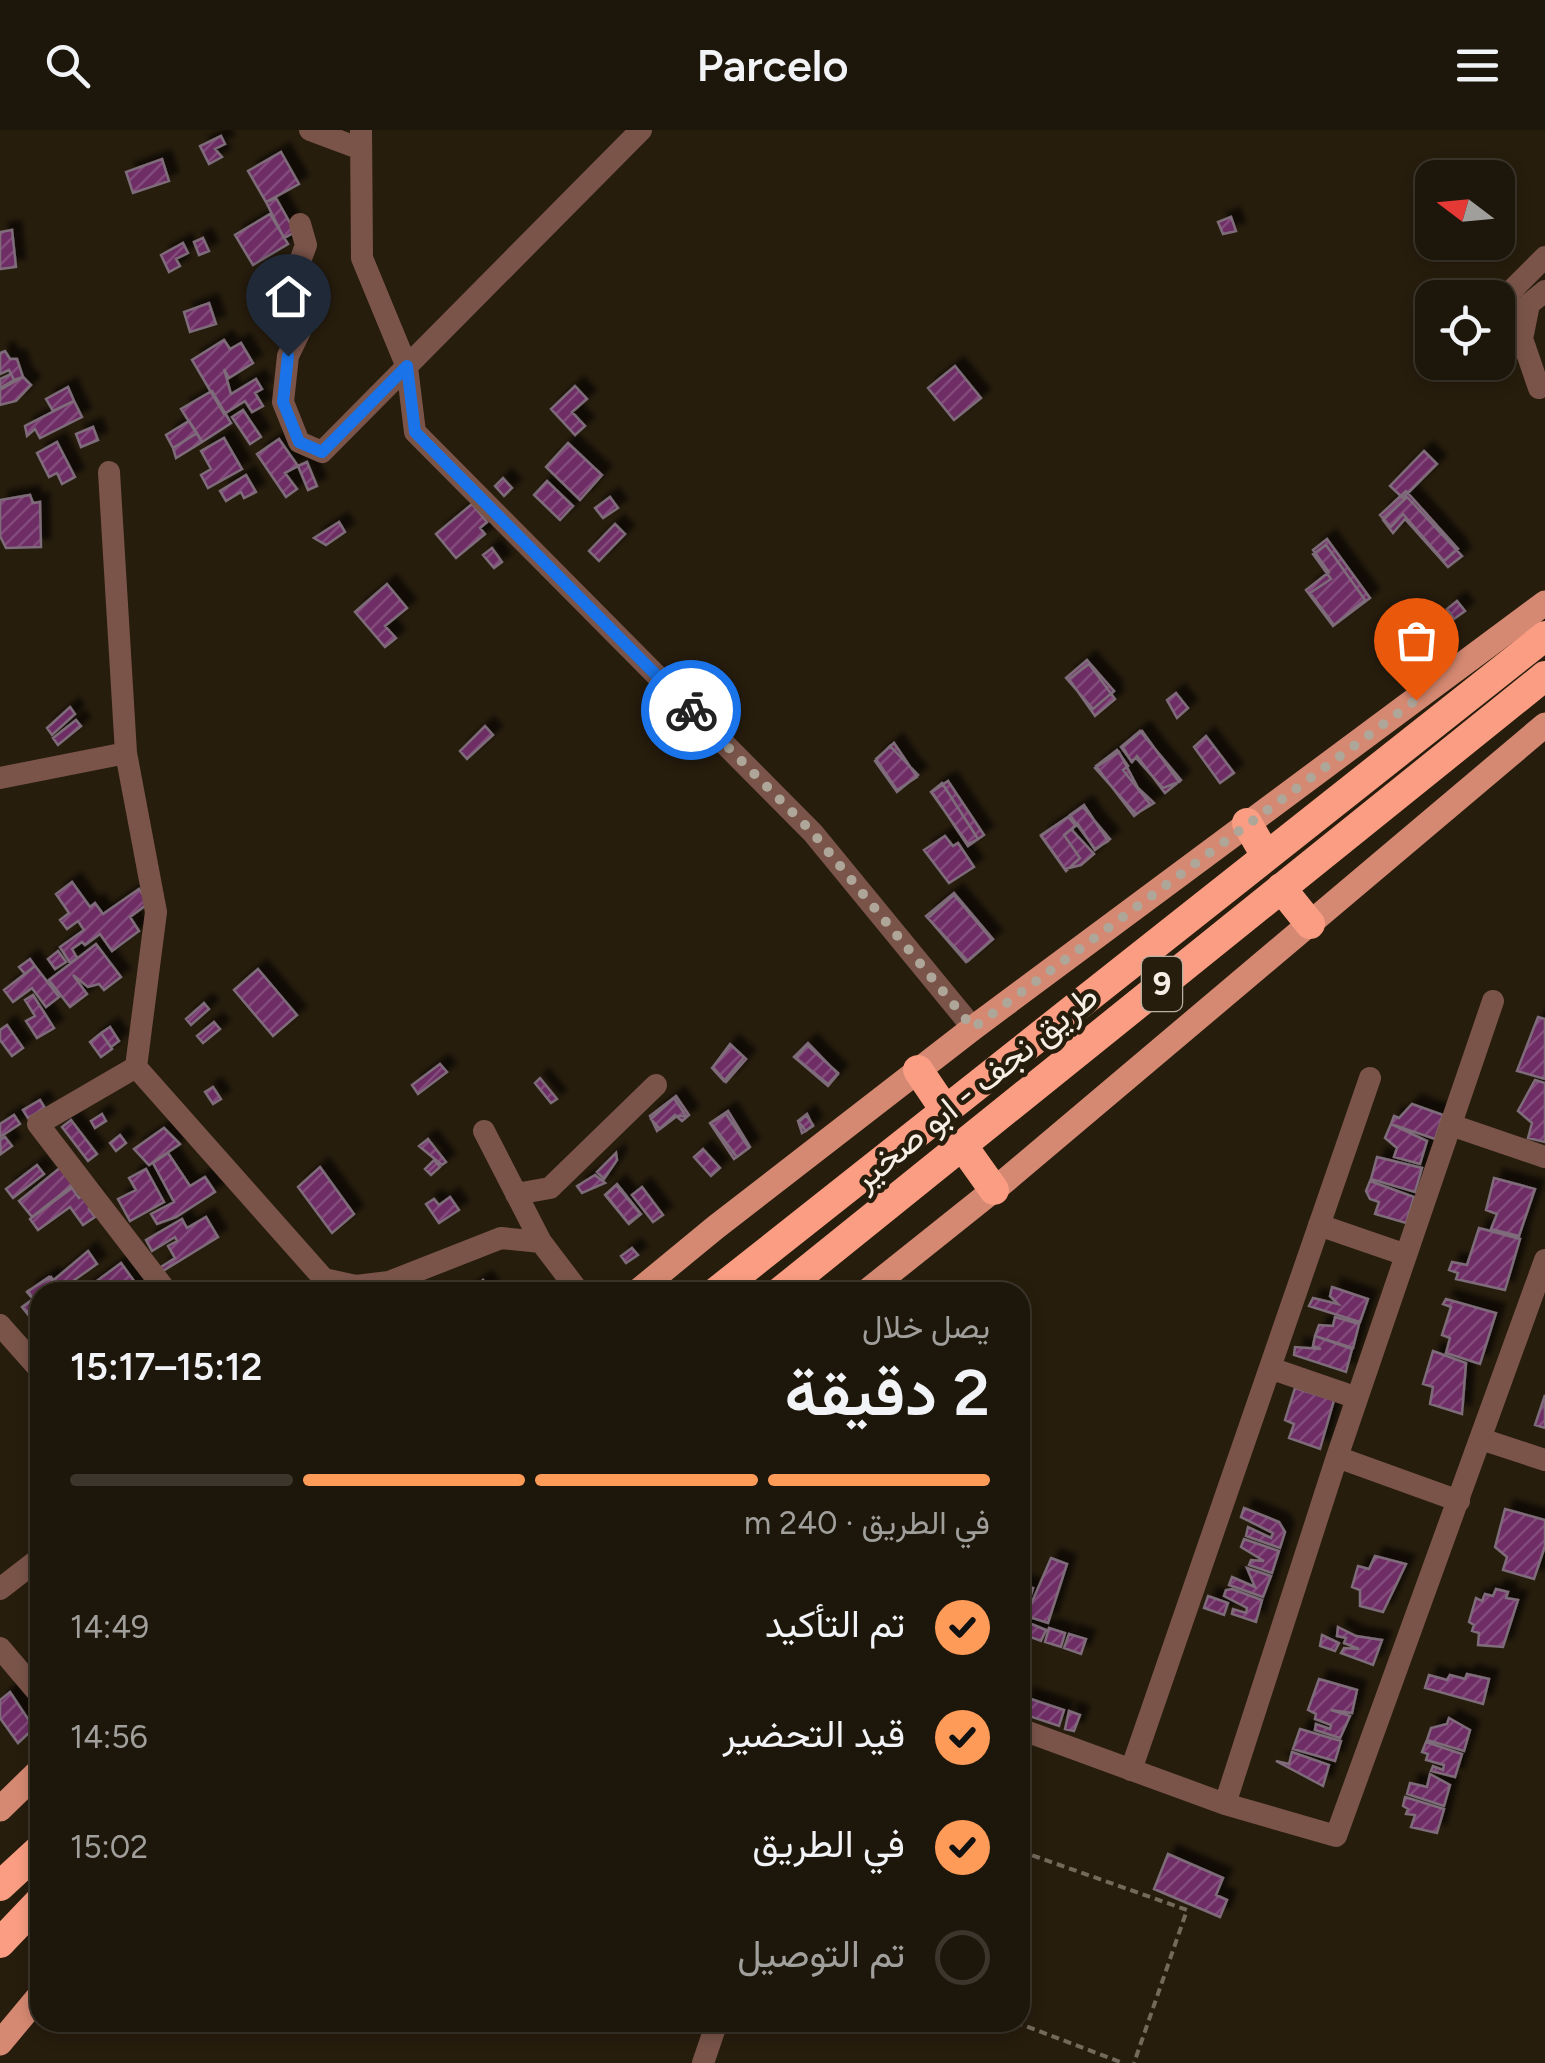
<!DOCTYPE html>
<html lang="ar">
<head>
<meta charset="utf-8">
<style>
  body { margin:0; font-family:Figtree,Vazirmatn,sans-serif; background:#2a2318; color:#f1f3f6; direction:rtl; height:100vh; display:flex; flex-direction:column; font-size:38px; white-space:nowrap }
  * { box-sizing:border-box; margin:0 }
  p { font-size:32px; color:#a09f9c }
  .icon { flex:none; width:55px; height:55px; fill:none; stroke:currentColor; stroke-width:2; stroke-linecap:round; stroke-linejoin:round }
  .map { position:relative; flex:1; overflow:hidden; direction:ltr }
  .details { position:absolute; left:30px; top:1152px; width:1000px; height:750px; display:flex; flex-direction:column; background:#1d160a; border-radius:30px; box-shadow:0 5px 15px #0003,0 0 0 2px #3b352b; direction:rtl }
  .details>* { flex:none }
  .needle { width:65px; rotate:286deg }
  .buttons { position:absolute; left:1415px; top:30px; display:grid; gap:20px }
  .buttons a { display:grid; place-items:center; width:100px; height:100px; border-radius:20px; background:#1d160a; box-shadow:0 5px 15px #0003,0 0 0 2px #3b352b; font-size:50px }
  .pin { position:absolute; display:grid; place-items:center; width:85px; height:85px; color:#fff; margin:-102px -42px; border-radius:50% 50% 50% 0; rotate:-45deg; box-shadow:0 0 10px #0007 }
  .pin .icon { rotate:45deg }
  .courier { position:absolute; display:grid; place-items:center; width:100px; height:100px; margin:-50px; border:8px solid #1a73e8; border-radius:50%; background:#fff; color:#222; box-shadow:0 2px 12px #0007 }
  .headline em { font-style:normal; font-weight:600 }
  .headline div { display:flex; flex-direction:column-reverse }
  .headline { display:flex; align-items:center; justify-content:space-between; height:170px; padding:0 40px }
  h1 { font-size:65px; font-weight:600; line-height:75px }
  .bar { display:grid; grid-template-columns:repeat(4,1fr); gap:15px 10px; align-content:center; height:120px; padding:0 40px }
  .bar i { height:12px; border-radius:8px; background:#3b352b }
  .bar .on { background:#fe9b59 }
  .bar p { grid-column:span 4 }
  ol { padding:0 40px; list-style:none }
  li { display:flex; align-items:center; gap:30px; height:110px }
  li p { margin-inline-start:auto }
  li .icon { padding:10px; border-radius:50%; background:#fe9b59; color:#111; stroke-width:4 }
  li:last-child { color:#a09f9c }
  li i { width:55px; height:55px; border:5px solid #3b352b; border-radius:50% }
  header { display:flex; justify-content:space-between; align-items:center; height:130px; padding:0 40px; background:#1d160a; font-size:45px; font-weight:600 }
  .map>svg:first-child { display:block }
</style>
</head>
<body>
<header><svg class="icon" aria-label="menu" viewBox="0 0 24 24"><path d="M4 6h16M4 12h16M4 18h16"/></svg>Parcelo<svg class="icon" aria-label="search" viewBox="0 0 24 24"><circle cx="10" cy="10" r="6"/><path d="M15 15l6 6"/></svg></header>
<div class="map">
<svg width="1545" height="1933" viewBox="0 0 1545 1933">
  <defs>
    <pattern id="building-hatch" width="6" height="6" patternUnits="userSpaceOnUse" patternTransform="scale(2.5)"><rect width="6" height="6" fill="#6e2d65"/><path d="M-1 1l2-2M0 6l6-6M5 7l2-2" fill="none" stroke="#834c7b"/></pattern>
    <filter id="shadow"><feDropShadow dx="9" dy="-9" stdDeviation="2.5" flood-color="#0009"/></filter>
  </defs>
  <rect width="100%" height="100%" fill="#271d0d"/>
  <path fill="url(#building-hatch)" stroke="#7e6c7a" stroke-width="2.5" filter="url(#shadow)" d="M221,6L225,14L215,19L222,27L209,34L200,16Z
    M281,22L299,54L266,72L248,41Z
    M162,29L169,51L133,63L126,42Z
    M276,68L295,102L284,108L266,72Z
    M270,84L288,114L253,135L235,105Z
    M1231,87L1236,101L1223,104L1218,92Z
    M12,100L16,137L0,139V102Z
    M203,108L209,121L199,125L194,112Z
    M183,113L188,123L176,129L180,136L169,142L161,125Z
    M209,173L216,194L190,202L184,182Z
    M224,210L230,219L241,213L253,233L229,248L224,239L231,264L256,249L262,259L255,263L263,276L252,282L245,271L224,284L192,230Z
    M5,221L10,229H17L23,247L14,250L9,240L0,244V223Z
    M955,236L981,268L954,290L928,258Z
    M11,244L14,250L0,258V249Z
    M23,247L31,255L16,271L0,275V260Z
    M575,256L587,269L572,282L585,296L575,305L551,279Z
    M68,257L74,271L53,281L46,269Z
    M212,261L231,293L202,312L181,279Z
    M74,271L82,287L40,308L35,299L27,306L25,296Z
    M243,280L261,307L250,314L232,287Z
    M189,291L197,303L173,318L166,305Z
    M93,297L98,310L81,317L76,304Z
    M197,303L202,312L176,328L173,318Z
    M224,308L242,339L208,358L201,345L211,339L201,321Z
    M279,309L298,336L285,343L297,359L286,367L257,324Z
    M57,312L75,347L62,354L57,343L49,347L37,323Z
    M568,313L602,345L580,370L546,337Z
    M1424,321L1437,334L1403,368L1390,356Z
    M307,332L317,356L308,360L298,336Z
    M246,345L256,362L244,368L241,362L226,371L220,361Z
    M503,348L512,358L504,366L495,356Z
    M547,351L573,376L560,390L534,365Z
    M1406,361L1458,419L1444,431L1403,384L1391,397L1380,385Z
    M30,365L33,373L40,372L41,417L6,418L0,406V370Z
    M610,367L618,378L603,388L595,378Z
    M1407,367L1462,426L1448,437L1405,389L1393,403L1383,390Z
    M472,374L487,392L480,398L485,404L456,428L436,404Z
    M339,392L345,402L326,415L314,408Z
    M615,394L625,404L599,431L589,421Z
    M1327,409L1370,468L1333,496L1306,460L1329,442L1313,420Z
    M1326,415L1365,470L1334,495L1310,463L1331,449L1313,424Z
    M492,418L502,432L494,438L483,425Z
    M387,454L407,478L385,496L396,508L385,517L355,482Z
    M1457,471L1465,481L1454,489L1447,479Z
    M1087,530L1114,561L1093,579L1066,548Z
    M1089,534L1115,569L1095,586L1069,549Z
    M1176,563L1188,578L1177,588L1167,570Z
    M70,577L75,584L52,605L47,598Z
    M76,590L81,596L58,615L53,608Z
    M485,596L493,605L467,629L460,621Z
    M1140,601L1181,650L1165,663L1137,626L1132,632L1121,617Z
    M1142,601L1179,652L1163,658L1136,628L1131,631L1123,617Z
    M1206,606L1234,643L1220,653L1194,617Z
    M894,613L917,647L897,660L876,629Z
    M890,616L918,645L897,662L875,631Z
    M1117,620L1128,636L1123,640L1150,674L1134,686L1096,636Z
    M1119,622L1138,658L1154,673L1136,684L1095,638Z
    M948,651L984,705L968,716L932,662Z
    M942,653L978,709L968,714L931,662Z
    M1084,675L1108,711L1095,719L1070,685Z
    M1083,677L1110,709L1095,720L1078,694L1064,705L1080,728L1066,741L1041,706Z
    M1068,687L1075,695L1072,700L1094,724L1081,735L1065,739L1041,705Z
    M945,706L953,716L958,713L974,737L949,753L924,720Z
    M72,752L90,777L95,773L103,784L139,759L149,773L130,787L139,801L112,821L100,804L85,815L82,812L72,819L77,828L70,833L60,817L84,800L78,791L67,799L60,790L69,783L56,764Z
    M954,763L993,809L968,831L926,786Z
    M954,765L992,810L966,832L928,788Z
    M96,814L121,847L104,860L99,854L88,857L73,845L87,864L70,877L49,850Z
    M58,821L66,832L55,839L48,829Z
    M30,829L35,836L25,844L19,837Z
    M35,836L59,867L46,877L32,858L13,872L4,860Z
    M258,839L297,885L273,906L234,860Z
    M33,865L54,898L37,908L26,891L35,886L25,870Z
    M204,873L209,879L191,895L186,889Z
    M1538,887L1545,889V949L1517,941Z
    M214,892L220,899L203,913L197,906Z
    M7,895L23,918L12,926L0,910V900Z
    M110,897L119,911L111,917L101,903Z
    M101,903L112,919L101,927L90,912Z
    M808,913L838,944L828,956L794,927Z
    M730,914L746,929L726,952L713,937Z
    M731,915L744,927L724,951L712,938Z
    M807,915L838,943L828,954L796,928Z
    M440,934L447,942L418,964L412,955Z
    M540,948L557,969L551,973L535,953Z
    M1535,950L1545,953V1012L1528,1008L1532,993L1518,981Z
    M213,957L221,969L213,974L205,962Z
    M676,966L689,985L682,991L675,985L657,1001L650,986Z
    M674,968L686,986H677L660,999L651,989Z
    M40,970L45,978L28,988L23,980Z
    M1412,974L1443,985L1435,1009L1391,994L1394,986L1399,988Z
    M728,981L750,1017L734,1029L710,993Z
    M102,984L106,991L95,998L91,991Z
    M726,984L749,1018L737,1027L711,993Z
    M807,984L813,996L802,1003L798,991Z
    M14,985L20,994L0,1007V994Z
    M806,985L813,995L806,1001L799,992Z
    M71,990L97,1024L88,1031L62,997Z
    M1391,994L1427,1011L1420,1034L1394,1027L1397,1018L1385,1008Z
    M164,998L180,1014L149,1035L134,1019Z
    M120,1005L126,1013L116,1021L110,1013Z
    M5,1007L12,1016L1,1024L0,1010Z
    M428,1009L446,1032L442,1035L419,1016Z
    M703,1019L720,1038L711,1046L694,1027Z
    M168,1023L190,1056L205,1047L215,1062L176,1087L157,1094L151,1084L174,1072L153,1033Z
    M616,1023L617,1030L604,1049L597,1042Z
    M1377,1027L1422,1038L1415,1062L1371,1049Z
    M434,1030L440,1037L431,1045L425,1039Z
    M37,1035L44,1044L13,1068L6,1059Z
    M61,1037L74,1054L32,1087L19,1071Z
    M320,1037L354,1084L332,1103L298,1057Z
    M146,1039L164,1072L130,1091L118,1069L136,1060L129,1048Z
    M595,1045L605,1053L582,1063L577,1056Z
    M1494,1048L1535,1059L1519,1106L1491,1099L1497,1084L1486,1080Z
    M1370,1051L1414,1067L1406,1093L1375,1084L1379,1072L1370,1069L1366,1061Z
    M617,1054L641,1084L629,1094L606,1065Z
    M616,1055L640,1084L628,1093L605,1065Z
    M642,1057L663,1085L653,1092L632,1065Z
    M72,1058L79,1068L86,1063L95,1075L89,1079L95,1087L83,1095L70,1077L38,1100L30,1089Z
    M450,1067L459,1080L439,1093L426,1074L434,1069L439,1075Z
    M206,1087L218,1107L163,1141L161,1137L175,1128L168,1116L177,1111L175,1107L152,1121L146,1110L182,1089L187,1098Z
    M1479,1098L1520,1109L1505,1160L1456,1149L1458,1143L1449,1140L1452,1132L1467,1135Z
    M632,1118L638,1125L626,1133L621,1126Z
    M88,1121L97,1134L63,1158L55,1149Z
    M121,1133L142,1162H82Z
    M49,1147L63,1162H40V1181L30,1187L22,1177L33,1169L27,1162Z
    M51,1147L63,1162H40V1182L31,1186L23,1177L33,1169L28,1161Z
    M483,1150L491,1162H467Z
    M483,1150L491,1162H467Z
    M1332,1157L1368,1169L1360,1192L1309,1176L1313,1168L1338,1174L1330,1166Z
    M1446,1169L1496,1183L1480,1234L1446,1223L1450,1208L1442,1205L1451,1177L1443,1174Z
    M1335,1187L1359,1194L1353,1218L1315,1206L1319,1195L1333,1196Z
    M1315,1206L1352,1219L1346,1242L1294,1225L1295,1217L1321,1219L1313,1216Z
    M1433,1221L1466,1233L1462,1284L1430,1274L1433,1257L1423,1254Z
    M1295,1258L1334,1270L1320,1319L1289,1308L1294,1294L1285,1290Z
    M1545,1265V1298L1535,1295Z
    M1244,1378L1279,1392L1285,1402L1280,1418L1246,1406L1248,1397L1271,1408L1273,1403L1241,1387Z
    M1505,1379L1545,1390V1416L1534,1449L1503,1440L1507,1427L1495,1417Z
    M1244,1409L1279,1421L1272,1443L1249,1435L1251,1430L1264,1431L1241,1417Z
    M1375,1426L1406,1434L1383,1482L1360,1476V1460L1352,1457L1358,1436L1369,1439Z
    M1051,1428L1067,1434L1048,1493L1026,1486Z
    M1247,1438L1271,1446L1263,1467L1229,1455L1232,1447L1255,1457Z
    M1020,1454L1033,1458L1020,1502Z
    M1232,1459L1262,1470L1256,1492L1232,1484L1233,1479L1246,1483L1247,1478L1224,1466L1226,1460Z
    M1496,1459L1508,1462L1506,1468L1518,1470L1503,1517L1478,1515L1479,1503L1472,1501L1474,1495L1469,1492L1476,1468L1482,1471L1485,1464L1493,1466Z
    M1208,1466L1228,1473L1224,1485L1204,1478Z
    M1024,1491L1046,1500L1041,1511L1020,1503Z
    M1338,1497L1356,1506L1382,1510L1373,1535L1341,1523L1344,1518L1359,1519L1344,1513L1346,1508L1337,1506Z
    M1049,1498L1065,1503L1061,1517L1045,1512Z
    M1069,1504L1086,1509L1081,1524L1064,1518Z
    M1322,1505L1339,1513L1335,1521L1320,1516Z
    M1467,1544L1489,1549L1483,1574L1425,1558L1429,1545L1447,1550L1450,1545L1465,1549Z
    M1319,1549L1357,1560L1352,1583L1331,1580L1350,1586L1340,1608L1315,1600L1316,1594L1330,1599L1331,1595L1315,1589L1316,1584L1308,1580Z
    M10,1562L34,1598L18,1613L0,1588V1570Z
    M1025,1567L1064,1580L1059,1596L1020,1583Z
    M1069,1581L1080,1585L1074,1601L1065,1599Z
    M1449,1588L1470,1600L1464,1621L1427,1610L1431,1598L1447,1594Z
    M1300,1599L1341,1611L1335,1631L1293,1619Z
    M1426,1612L1462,1624L1455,1647L1431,1641L1433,1636L1443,1640L1444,1635L1426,1630L1428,1624L1422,1622Z
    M1292,1622L1329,1635L1323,1656L1276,1631L1289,1634Z
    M1430,1644L1450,1655L1444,1676L1407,1664L1410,1653L1427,1657Z
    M1405,1667L1444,1679L1437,1703L1411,1697L1415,1685L1406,1684L1408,1679L1403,1676Z
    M1168,1724L1223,1748L1216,1765L1227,1770L1220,1787L1154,1759Z"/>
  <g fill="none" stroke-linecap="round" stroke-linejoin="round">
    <path stroke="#736a5c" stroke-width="4" stroke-dasharray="8 5" stroke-linecap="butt" d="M1020,1721L1187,1780L1134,1933
      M1015,1892L1123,1933"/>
    <path stroke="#7a5449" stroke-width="22" d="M310,0L361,19
      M361,0L362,128L407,237L415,302L813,703L973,898
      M300,94L306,115L296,142L301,199L288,226L283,272L299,312L322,322L641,0
      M1523,204L1529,174L1545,161
      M1539,258L1507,165L1545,127
      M109,342L126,623L156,782L136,937L324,1149L356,1156L389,1152L501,1108L541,1112L579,1162
      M0,648L126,623
      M136,937L38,994L167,1162
      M1451,995L1545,1027
      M484,1001L541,1112
      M516,1064L550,1058L656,955
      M1319,1095L1406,1125
      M0,1195L40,1240
      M1270,1238L1357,1268
      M1481,1309L1545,1330
      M1337,1327L1459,1371
      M0,1459L40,1428
      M0,1518L40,1565
      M1020,1599L1225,1674L1336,1706L1545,1130
      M1131,1640L1370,948
      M1225,1674L1337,1327L1493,871
      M703,1933L717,1892"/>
    <path stroke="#d68972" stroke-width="25" d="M637,1162L716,1097L973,898L1545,473
      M866,1162L1000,1055L1545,595
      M0,1679L40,1640
      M0,1913L40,1865"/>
    <path stroke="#fa9d82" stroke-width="30" d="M1247,693L1266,726
      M1281,758L1310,794
      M918,940L945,980
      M962,1015L994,1060
      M716,1162L1545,506
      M780,1162L1545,546
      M0,1756L40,1719
      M0,1813L40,1771"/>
  </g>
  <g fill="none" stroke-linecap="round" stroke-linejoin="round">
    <path stroke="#aea699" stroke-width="10" stroke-dasharray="0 18" d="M691,580L813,703L973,898L1416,570"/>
    <path stroke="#1a73e8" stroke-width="12" d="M288,226L283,272L299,312L322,322L407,236L415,302L691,580"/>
  </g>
  <g text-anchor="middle" stroke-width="9" stroke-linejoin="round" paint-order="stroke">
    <rect fill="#271d0d" stroke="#b9b0a4" stroke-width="2.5" x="1142" y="827" width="40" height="54" rx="8"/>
    <g font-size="32" font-weight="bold" fill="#f7efe5">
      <text x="1162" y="865">9</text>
    </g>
    <g font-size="35" fill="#f7efe5" stroke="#271d0d">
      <text transform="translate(975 957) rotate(-39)" y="12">طريق نجف - ابو صخير</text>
    </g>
  </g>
</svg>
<div class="buttons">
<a><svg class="needle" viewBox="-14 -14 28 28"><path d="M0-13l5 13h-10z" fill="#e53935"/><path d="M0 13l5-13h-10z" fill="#a09f9c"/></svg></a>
<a><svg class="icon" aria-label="locate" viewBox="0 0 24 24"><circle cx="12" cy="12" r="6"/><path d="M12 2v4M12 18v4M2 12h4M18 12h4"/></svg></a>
</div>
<div class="pin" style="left:1416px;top:570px;background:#ea580c"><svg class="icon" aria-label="bag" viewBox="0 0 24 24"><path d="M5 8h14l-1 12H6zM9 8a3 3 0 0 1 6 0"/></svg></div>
<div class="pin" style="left:288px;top:226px;background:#1f2937"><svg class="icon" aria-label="home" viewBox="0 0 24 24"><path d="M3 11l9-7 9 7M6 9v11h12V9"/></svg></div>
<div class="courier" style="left:691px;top:580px"><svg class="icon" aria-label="bike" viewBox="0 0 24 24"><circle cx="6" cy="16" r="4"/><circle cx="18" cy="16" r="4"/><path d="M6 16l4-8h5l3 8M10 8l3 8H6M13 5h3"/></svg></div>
<section class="details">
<div class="headline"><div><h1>2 دقيقة</h1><p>يصل خلال</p></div><em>15:12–15:17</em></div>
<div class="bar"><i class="on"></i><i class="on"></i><i class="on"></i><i></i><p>في الطريق · 240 m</p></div>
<ol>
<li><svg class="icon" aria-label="check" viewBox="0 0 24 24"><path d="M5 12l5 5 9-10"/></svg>تم التأكيد<p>14:49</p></li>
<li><svg class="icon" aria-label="check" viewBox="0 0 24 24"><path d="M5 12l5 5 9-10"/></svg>قيد التحضير<p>14:56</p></li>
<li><svg class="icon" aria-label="check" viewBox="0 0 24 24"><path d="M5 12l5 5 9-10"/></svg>في الطريق<p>15:02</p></li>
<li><i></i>تم التوصيل</li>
</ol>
</section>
</div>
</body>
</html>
